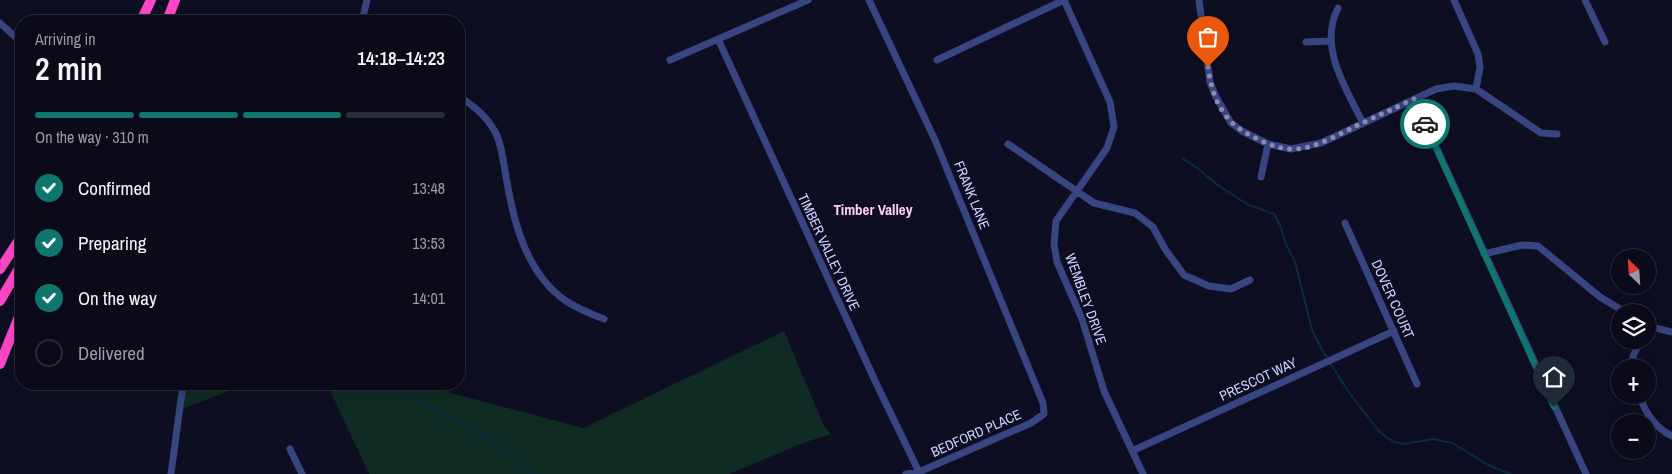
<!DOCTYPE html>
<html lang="en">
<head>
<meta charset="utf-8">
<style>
  body { margin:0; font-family:"Archivo Narrow",sans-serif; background:#131322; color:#f1f3f6; height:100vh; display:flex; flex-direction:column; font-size:19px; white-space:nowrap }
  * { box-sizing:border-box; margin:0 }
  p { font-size:16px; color:#999aa2 }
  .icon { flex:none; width:28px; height:28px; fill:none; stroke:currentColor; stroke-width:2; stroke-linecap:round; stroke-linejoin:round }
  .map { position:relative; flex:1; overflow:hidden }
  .details { position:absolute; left:15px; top:15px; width:450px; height:375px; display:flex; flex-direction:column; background:#0a0a19; border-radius:20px; box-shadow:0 5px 20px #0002,0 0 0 1px #2a2b38 }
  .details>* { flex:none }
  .needle { width:32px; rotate:335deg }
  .buttons { position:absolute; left:1611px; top:249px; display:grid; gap:10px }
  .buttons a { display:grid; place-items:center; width:45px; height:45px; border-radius:50%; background:#0a0a19; box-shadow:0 5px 20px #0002,0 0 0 1px #2a2b38; font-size:25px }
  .pin { position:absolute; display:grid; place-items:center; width:42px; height:42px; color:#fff; margin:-51px -21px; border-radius:50% 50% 50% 0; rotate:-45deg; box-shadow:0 0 5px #0007 }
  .pin .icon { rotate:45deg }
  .courier { position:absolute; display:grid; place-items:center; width:50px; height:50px; margin:-25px; border:4px solid #0f766e; border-radius:50%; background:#fff; color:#222; box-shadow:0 1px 6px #0007 }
  .overview em { font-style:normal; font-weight:600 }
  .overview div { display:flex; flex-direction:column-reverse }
  .overview { display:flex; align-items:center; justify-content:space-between; height:85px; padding:0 20px }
  h1 { font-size:32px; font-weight:600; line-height:38px }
  .bar { display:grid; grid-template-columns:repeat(4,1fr); gap:8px 5px; align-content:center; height:60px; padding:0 20px }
  .bar i { height:6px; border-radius:4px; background:#2a2b38 }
  .bar .current { background:#0f766e }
  .bar p { grid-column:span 4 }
  ol { padding:0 20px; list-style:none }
  li { display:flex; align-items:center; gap:15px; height:55px }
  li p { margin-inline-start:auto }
  li .icon { padding:5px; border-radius:50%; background:#0f766e; color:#fff; stroke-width:4 }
  li:last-child { color:#999aa2 }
  li i { width:28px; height:28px; border:2px solid #2a2b38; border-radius:50% }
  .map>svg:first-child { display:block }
</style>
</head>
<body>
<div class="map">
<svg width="1672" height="474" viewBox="0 0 1672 474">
  <rect width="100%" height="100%" fill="#0d0e21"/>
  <path fill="#102b24" d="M784,331L824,426L831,434L806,442L729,474H369L327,384H443L451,393L583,428Z
    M183,384H247L179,410Z"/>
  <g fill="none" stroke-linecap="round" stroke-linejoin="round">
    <path stroke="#0a2c43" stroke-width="2" d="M1182,158L1197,168L1219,186L1247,204L1274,214L1280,225L1285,242L1295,262L1312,330L1322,350L1348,391L1378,430L1386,437L1394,442L1404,444L1433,439L1452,443L1490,466L1511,474
      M393,384L412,398L491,439L520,465L534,474"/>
    <path stroke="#374581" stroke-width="7" d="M869,0L935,140L1043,403L1044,414L1031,423L919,472L906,474
      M1064,0L1110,102L1114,127L1107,148L1056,221L1054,244L1057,262L1082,319L1104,391L1143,474
      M1199,0L1210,82L1215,95L1231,123L1242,131L1268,144L1291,149L1321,143L1436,89L1454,86L1476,89L1541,133L1557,134
      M1454,0L1478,54L1480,67L1476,89
      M1585,0L1605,42
      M1338,8C1318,47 1346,88 1363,123
      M362,21L367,0
      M0,23L21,42
      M718,39L877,385L920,474
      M1306,42L1331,41
      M670,60L808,0
      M937,60L1064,0
      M459,97C473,105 486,116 494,130C502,142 504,168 507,182C514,225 528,275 566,301C578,309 591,314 604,319
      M1414,99L1586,474
      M1008,144L1094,203L1135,213L1153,227L1165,249L1184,275L1209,286L1231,289L1250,280
      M1261,177L1268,144
      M1345,223L1417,384
      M1484,254L1522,245L1538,246L1600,297L1625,312
      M1648,326L1672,332
      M1633,368V356L1641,340
      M1639,395C1645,412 1655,428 1672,436
      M290,449L302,474
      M1132,451L1394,331
      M171,474L183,384"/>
    <path stroke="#ff48c8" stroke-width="10" d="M141,21L151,0
      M167,21L175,0
      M0,269L21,237
      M0,301L21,265
      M0,364L20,314"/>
  </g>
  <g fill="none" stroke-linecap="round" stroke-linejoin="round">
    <path stroke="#8a8db1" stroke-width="5" stroke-dasharray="0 9" d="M1208,67C1212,97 1222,121 1250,135C1263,142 1275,148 1290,149C1314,150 1337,135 1358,125C1377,116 1395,108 1414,99L1425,124"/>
    <path stroke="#0f766e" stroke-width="6" d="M1425,124L1554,407"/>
  </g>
  <g text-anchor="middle" stroke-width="5" stroke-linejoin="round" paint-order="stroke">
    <g font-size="14" fill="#cdd2ff" stroke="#0d0e21">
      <text transform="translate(972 195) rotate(68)" y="5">FRANK LANE</text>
      <text transform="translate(829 252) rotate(65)" y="5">TIMBER VALLEY DRIVE</text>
      <text transform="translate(1086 299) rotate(70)" y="5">WEMBLEY DRIVE</text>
      <text transform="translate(1393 299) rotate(66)" y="5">DOVER COURT</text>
      <text transform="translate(1258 379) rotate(-25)" y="5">PRESCOT WAY</text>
      <text transform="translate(976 433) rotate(-24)" y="5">BEDFORD PLACE</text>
    </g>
    <g font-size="15" font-weight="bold" fill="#ffcff8" stroke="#0d0e21">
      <text x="873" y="215">Timber Valley</text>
    </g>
  </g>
</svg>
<div class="buttons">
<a><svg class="needle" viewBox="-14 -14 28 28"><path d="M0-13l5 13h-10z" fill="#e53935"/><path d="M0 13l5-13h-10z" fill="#999aa2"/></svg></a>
<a><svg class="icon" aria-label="layers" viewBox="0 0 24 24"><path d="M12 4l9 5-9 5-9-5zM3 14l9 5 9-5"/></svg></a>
<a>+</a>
<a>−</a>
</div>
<div class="pin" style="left:1208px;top:67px;background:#ea580c"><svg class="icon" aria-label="bag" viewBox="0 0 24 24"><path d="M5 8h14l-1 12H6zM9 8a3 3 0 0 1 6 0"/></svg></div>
<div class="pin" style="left:1554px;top:407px;background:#1f2937"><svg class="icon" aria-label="home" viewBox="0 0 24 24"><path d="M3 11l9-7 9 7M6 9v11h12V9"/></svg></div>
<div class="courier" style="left:1425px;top:124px"><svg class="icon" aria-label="car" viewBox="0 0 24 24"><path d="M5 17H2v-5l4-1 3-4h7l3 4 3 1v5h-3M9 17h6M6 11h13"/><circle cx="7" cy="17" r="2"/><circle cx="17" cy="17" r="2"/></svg></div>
<section class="details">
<div class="overview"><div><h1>2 min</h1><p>Arriving in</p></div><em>14:18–14:23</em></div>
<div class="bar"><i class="current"></i><i class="current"></i><i class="current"></i><i></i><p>On the way · 310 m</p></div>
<ol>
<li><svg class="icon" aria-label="check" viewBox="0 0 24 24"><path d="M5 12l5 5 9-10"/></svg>Confirmed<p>13:48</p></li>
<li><svg class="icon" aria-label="check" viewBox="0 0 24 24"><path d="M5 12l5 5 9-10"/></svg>Preparing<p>13:53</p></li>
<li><svg class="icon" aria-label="check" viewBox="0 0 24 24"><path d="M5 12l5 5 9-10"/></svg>On the way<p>14:01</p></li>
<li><i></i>Delivered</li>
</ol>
</section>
</div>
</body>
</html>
